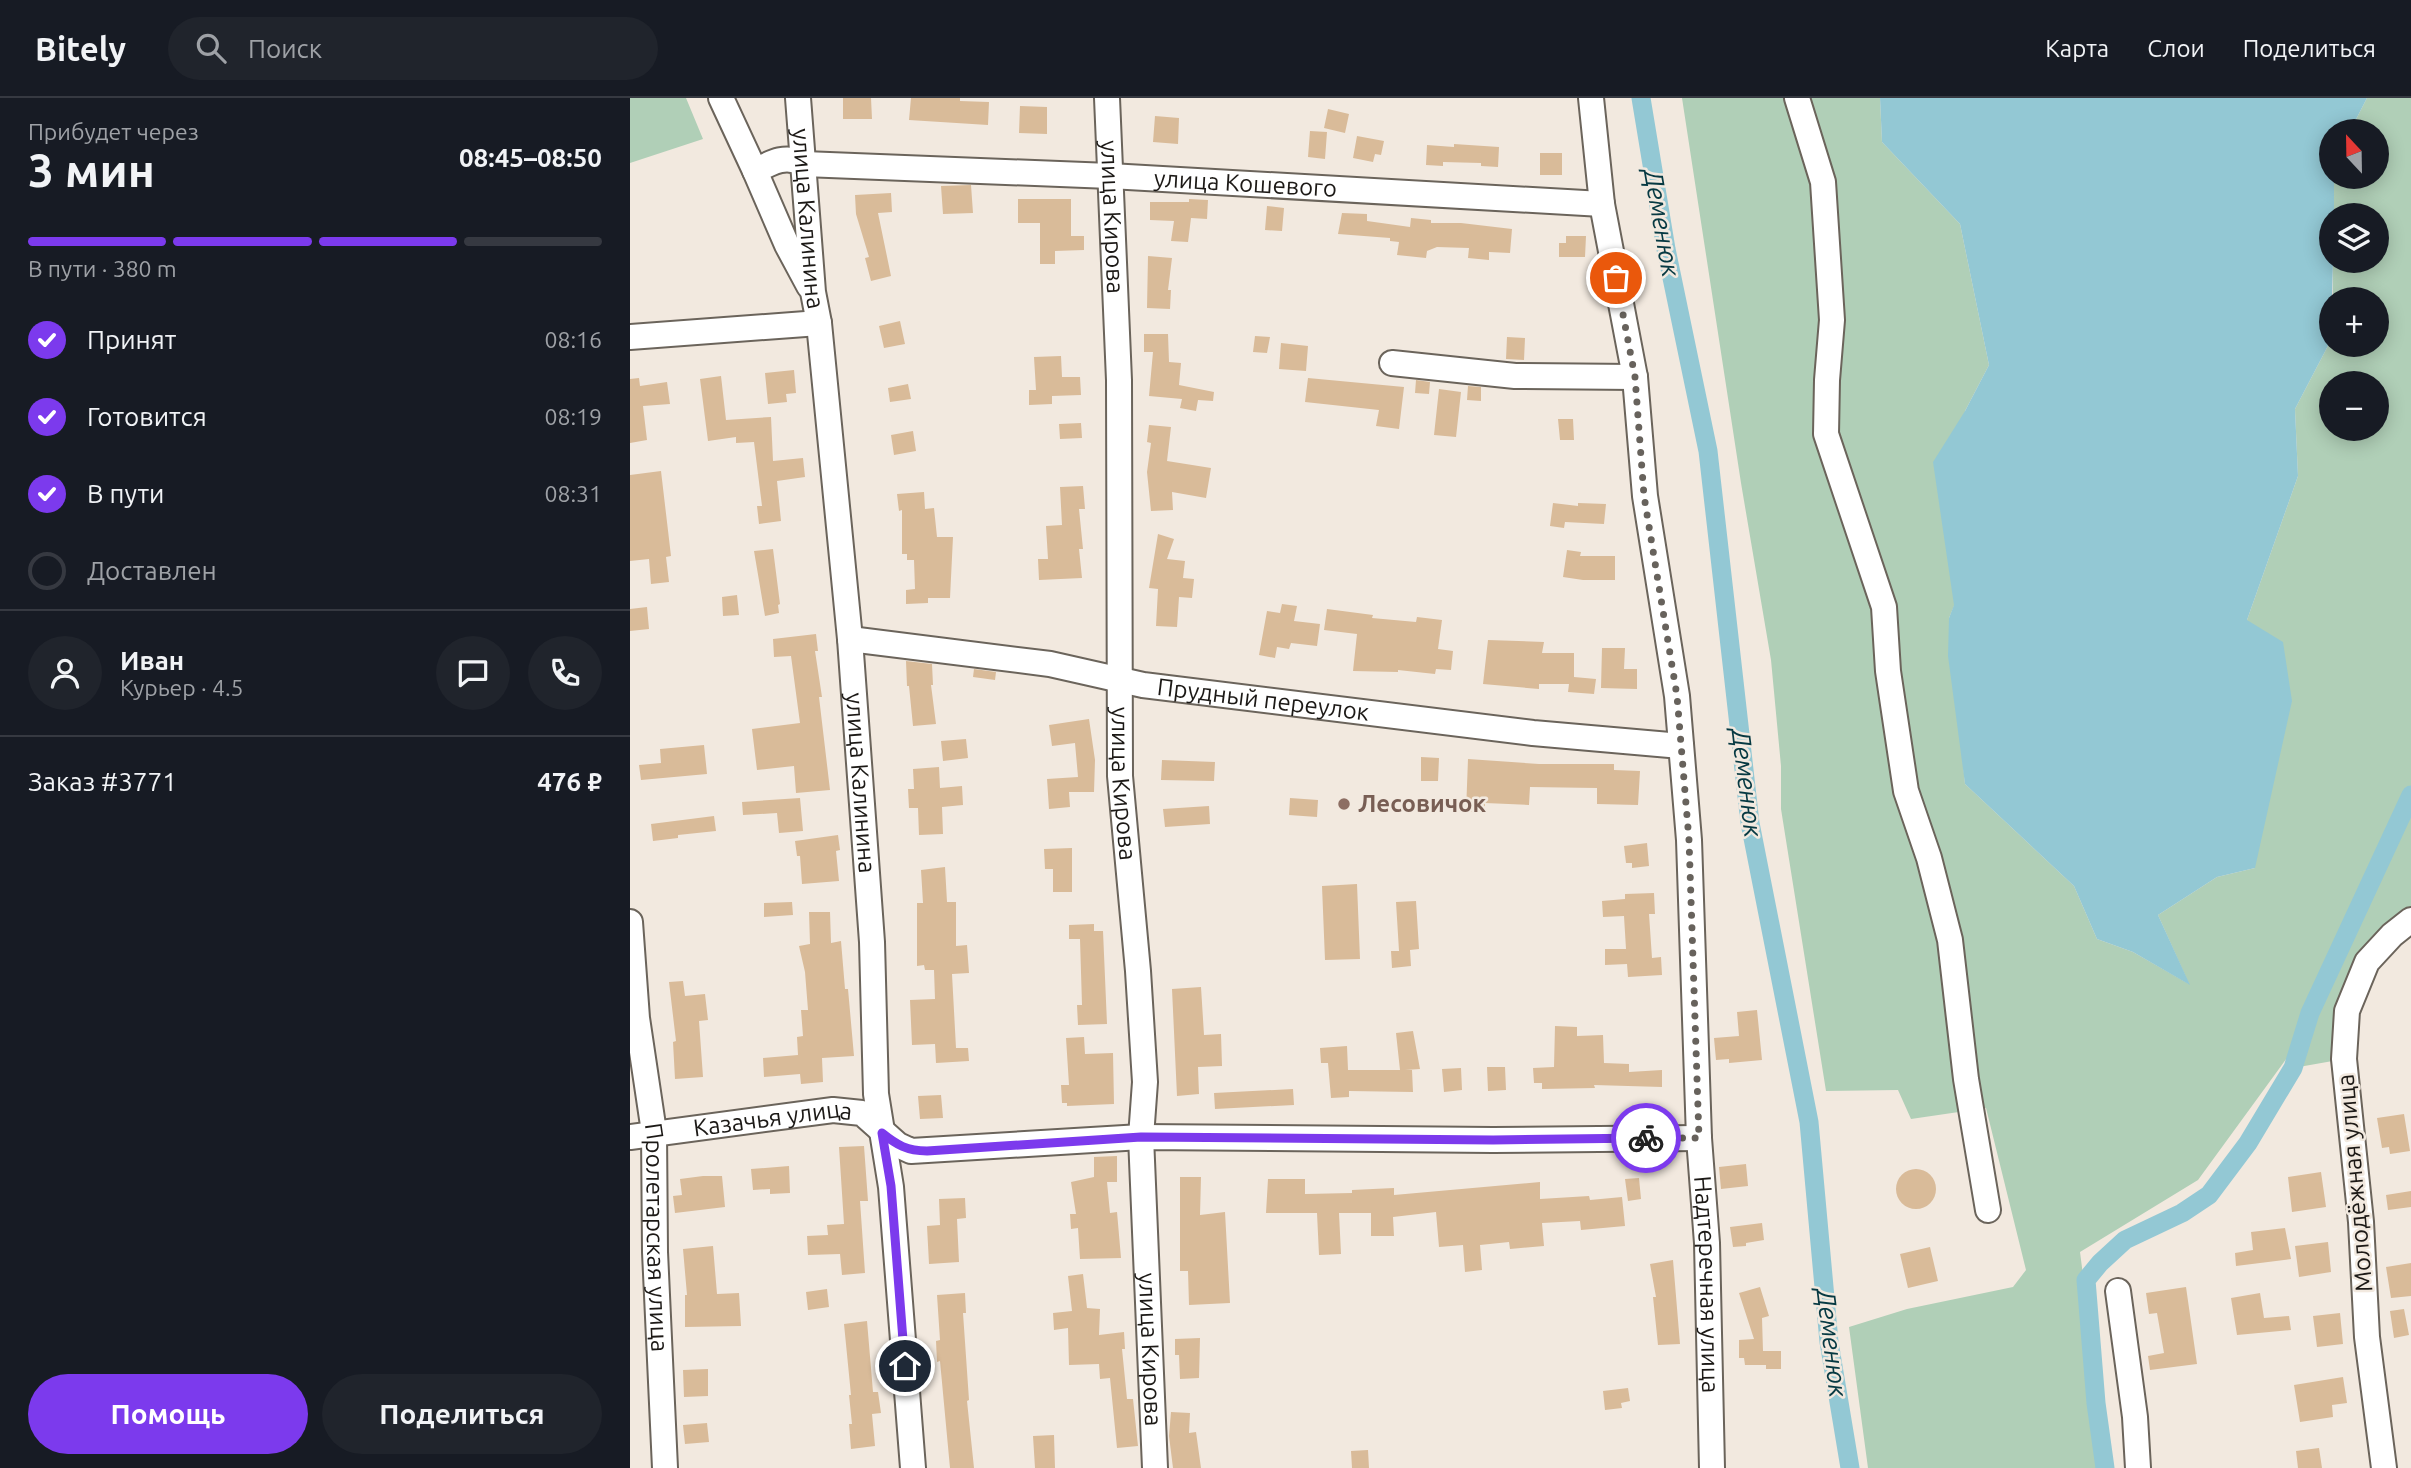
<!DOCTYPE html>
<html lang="ru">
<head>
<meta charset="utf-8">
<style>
  body { margin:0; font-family:Ubuntu,sans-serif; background:#20242c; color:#f1f3f6; height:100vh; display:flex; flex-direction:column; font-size:26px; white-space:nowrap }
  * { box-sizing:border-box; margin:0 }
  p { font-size:23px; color:#9ea1a6 }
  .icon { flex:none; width:38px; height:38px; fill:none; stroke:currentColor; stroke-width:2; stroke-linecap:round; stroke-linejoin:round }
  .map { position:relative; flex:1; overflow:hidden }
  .panel { display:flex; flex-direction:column; background:#171b24; width:630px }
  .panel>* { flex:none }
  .needle { width:46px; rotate:338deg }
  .tools { position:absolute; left:1689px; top:21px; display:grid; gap:14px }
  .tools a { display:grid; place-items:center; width:70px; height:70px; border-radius:50%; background:#171b24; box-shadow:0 4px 18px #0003; font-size:35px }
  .pin { position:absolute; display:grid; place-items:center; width:60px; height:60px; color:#fff; margin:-30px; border:4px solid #fff; border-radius:50%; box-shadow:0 2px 7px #0007 }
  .courier { position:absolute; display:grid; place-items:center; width:70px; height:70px; margin:-35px; border:5px solid #7c3aed; border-radius:50%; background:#fff; color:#222; box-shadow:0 2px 9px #0007 }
  .overview em { font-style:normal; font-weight:700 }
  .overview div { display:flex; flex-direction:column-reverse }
  .overview { display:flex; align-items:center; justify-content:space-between; height:119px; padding:0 28px }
  h1 { font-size:46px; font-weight:700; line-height:52px }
  .bar { display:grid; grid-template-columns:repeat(4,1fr); gap:10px 7px; align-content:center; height:84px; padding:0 28px }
  .bar i { height:9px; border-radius:5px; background:#363941 }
  .bar .selected { background:#7c3aed }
  .bar p { grid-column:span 4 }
  .line { display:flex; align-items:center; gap:18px; padding:0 28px; border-top:2px solid #363941 }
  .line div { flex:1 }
  .round { display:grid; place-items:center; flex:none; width:74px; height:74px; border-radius:37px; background:#20242c }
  ol { padding:0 28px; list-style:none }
  li { display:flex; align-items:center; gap:21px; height:77px }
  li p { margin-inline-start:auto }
  li .icon { padding:7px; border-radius:50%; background:#7c3aed; color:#fff; stroke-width:4 }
  li:last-child { color:#9ea1a6 }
  li i { width:38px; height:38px; border:4px solid #363941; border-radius:50% }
  .action { display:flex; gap:14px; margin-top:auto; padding:14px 28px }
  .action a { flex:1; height:80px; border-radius:42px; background:#7c3aed; color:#fff; font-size:28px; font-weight:700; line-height:80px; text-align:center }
  .action a+a { background:#20242c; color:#f1f3f6 }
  header { display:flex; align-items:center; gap:42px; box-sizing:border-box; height:98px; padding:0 35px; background:#171b24; border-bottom:2px solid #363941 }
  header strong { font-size:33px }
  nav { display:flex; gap:38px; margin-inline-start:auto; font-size:24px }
  .search { width:490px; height:63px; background:#20242c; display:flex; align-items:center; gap:18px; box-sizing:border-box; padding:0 24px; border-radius:38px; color:#9ea1a6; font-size:26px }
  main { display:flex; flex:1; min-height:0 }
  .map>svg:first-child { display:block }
</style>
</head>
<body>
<header>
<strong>Bitely</strong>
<div class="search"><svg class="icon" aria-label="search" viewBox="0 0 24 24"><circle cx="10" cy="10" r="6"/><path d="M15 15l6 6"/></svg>Поиск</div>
<nav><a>Карта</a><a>Слои</a><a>Поделиться</a></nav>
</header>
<main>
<section class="panel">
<div class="overview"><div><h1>3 мин</h1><p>Прибудет через</p></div><em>08:45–08:50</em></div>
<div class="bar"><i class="selected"></i><i class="selected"></i><i class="selected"></i><i></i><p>В пути · 380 m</p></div>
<ol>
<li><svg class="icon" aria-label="check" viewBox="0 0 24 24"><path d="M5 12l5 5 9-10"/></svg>Принят<p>08:16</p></li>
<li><svg class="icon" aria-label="check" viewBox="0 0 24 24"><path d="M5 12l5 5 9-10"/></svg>Готовится<p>08:19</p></li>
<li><svg class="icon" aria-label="check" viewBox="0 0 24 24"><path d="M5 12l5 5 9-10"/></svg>В пути<p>08:31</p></li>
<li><i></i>Доставлен</li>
</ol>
<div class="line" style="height:126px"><a class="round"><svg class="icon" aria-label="person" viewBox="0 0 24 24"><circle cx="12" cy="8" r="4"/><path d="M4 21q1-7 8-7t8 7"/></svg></a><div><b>Иван</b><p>Курьер · 4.5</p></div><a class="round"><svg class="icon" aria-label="chat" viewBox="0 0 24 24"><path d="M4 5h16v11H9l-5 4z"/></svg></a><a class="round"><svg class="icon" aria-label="phone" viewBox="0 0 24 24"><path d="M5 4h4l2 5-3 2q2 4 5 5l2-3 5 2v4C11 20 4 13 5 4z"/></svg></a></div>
<div class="line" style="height:91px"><div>Заказ #3771</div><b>476 ₽</b></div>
<div class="action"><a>Помощь</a><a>Поделиться</a></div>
</section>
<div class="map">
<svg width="1781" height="1370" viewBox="0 0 1781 1370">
  <rect width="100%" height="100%" fill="#f2e9df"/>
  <path fill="#b0cfb7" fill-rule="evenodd" d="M0,0H56L73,41L0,65Z
    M1052,0H1250L1252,44L1330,126L1359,267L1335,313L1324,508L1319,520L1335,686L1444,788L1467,841L1503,854L1559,886L1528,817L1587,779L1625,770L1617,522L1668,378L1665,311L1701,242V247H1746V201H1703V163H1746V117H1704V79H1746V33H1720L1737,0H1781V822L1737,864L1714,961L1663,970L1670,942L1568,1082L1450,1154L1478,1370H1238L1219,1229L1277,1211L1383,1189L1396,1172L1356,1010L1281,1021L1268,992L1196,993L1151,711V668L1141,562L1111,385ZM1701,285H1746V331H1701Z"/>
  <path fill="#93c8d4" d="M1250,0H1737L1720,33H1701V79H1704V117H1701V163H1703L1701,242L1665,311L1668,378L1617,522L1653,544L1662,603L1625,770L1587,779L1528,817L1560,887L1503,854L1467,841L1444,788L1335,686L1318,558L1319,520L1324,507L1303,364L1335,313L1359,267L1330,126L1252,44Z"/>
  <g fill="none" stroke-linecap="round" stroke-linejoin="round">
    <path stroke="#93c8d4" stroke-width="19" d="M1011,0L1036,151L1078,353L1120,725L1179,1024L1199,1244L1220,1370
      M1475,1370L1466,1305L1456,1182L1470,1165L1495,1142L1552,1115L1579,1097L1618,1045L1663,970L1680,915L1781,697"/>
  </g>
  <path fill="#d9bb99" d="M213,0H241L242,21H213Z
    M281,0H330V3L359,4L358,27L279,22Z
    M390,8L417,9V36L389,35Z
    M698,11L719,16L715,35L694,30Z
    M525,18L549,20L548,46L523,44Z
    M680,33L697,34L695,61L678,59Z
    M727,38L754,43L751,57L745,56L743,64L723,60Z
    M824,46L869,49L868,69L851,68V65L813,64V68L796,67L797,47L824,49Z
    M910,55H932V77H910Z
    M341,87L343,115L313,116L311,88Z
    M261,95L262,114L248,115L261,178L241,183L235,160L239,159L226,116L225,97Z
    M388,101H441V138H454V152L425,153V166H410V125H388Z
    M559,101L578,102L577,121L561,120L558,144L541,143L544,123L520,122V104H559Z
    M637,108L654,110L652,133L635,132Z
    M712,115L737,116V123L780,129L781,120L801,122V125H831L882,131L880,155L859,154V162L838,160L839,150L807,149L797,153L796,160L767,157L769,144L760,143V140L708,136Z
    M936,138H956L955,159H929V145H936Z
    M518,158L542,160L538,192H541L540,211L517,210Z
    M270,223L275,246L254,250L249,228Z
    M514,236H538L539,264L551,265L549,287L584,294L583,303L568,302L566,313L550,310L552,301L519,298L523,254H514Z
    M625,238L640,239L637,255L623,254Z
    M877,239L895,240L894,262L876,261Z
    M651,245L678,248L676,273L649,271Z
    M431,258L432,279H450L451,297L422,298V306L399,307V292H406L404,259Z
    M164,272L166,295L156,296L157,304L138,306L135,275Z
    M91,278L96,322L141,319L143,363L173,360L175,379L147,383L151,423L129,426L127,408H132L124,344L106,345V339L78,343L70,281Z
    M9,280L10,288L37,284L40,306L13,308L17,342L0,345V281Z
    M678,280L774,289L769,331L746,328L749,312L675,304Z
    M786,282L800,284L799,296L785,295Z
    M278,286L281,301L260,304L258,290Z
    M838,288L851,289V303L837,302Z
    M809,291L831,294L826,339L804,337Z
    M928,321H943L944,342H930Z
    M451,325L452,340L430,341L429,326Z
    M519,327L541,329L537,363L581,370L576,400L542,394L543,412L521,413L517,374L521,345L517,344Z
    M283,333L286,353L264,357L261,337Z
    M31,373L41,458L36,459L39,484L21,486L19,461L0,463V377Z
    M453,388L455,411H449L453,451H449L452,480L409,482L408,461H418L416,428L432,427L430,389Z
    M294,394L295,411L304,410L307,439H323L320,500H298V505L276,506V492L285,491L284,462H277V456H272V412L269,413L267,396Z
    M923,405L948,408V405L976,406L974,426L935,424L934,430L920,428Z
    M528,436L544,441L537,461L555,463L553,480L564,481L562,500L549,499L547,529L526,528L528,491L519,490Z
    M143,451L150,506L148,507L149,515L135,518L124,453Z
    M937,452L951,454L950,458H985V482H953L933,479Z
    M107,497L109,517L93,518L92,499Z
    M652,506L667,508L664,523L690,526L687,548L661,545L659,551L647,549L645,560L629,557L637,513L650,515Z
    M17,509L19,531L0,533V511Z
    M697,511L743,517L742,520L786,524L787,519L812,522L808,551L823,553L821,572L806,571L805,576L768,572V574L723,573L727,536L694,532Z
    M186,536L188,553H185L192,599H189L200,692L166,695L164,668L127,672L122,631L170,625L161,558L144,559L143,541Z
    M858,542L914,544L912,555H944V579L966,581L964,596L938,594L939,586H909V591L853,586Z
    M972,550H995L994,571H1007V591L971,590Z
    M276,563L302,566L303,587H301L306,626L283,628L279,588H277Z
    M344,571L366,574L365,582L343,579Z
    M459,621L465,662L464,694H439L440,709L419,711L417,681L448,679L445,645L422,648L419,627Z
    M336,641L338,660L313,663L311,643Z
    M74,647L77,676L11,682L9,667L31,665L30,651Z
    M791,659L809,660L808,683H791Z
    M838,661L909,666H984V672L1010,673L1008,707L967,706V690L900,689L899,707L855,705V714H836Z
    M532,662L585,664L584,683L531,682Z
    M309,669L310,690L332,688L333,707L312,709L313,736L289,737L288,710H279L278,691H284L283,671Z
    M170,700L173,733L149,735L147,715L113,717L112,704Z
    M660,700L688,702L687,719L659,717Z
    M579,708L580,726L535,729L533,711Z
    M84,718L86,733L48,737V740L23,743L21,726Z
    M208,737L210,752L206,753L209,783L172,786L170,758H167L165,743Z
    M1017,745L1019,768L1002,770V765H996L994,748Z
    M442,750V794H423V771H415L414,751Z
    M315,769L317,804H326V848L337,847L339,875L322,876L326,950H338L339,963L306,965L305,946L282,947L280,902L305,901L304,872H295L294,867L287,868V805H293L291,772Z
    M727,786L730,861L695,862L692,788Z
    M1024,795L1025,816H1019L1022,860L1031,859L1032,877L998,879L997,866L975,867V851H996L994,818L973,819L972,803L995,801V796Z
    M786,803L789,851L771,853L780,852L781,868L762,870L761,853H769L766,804Z
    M162,804L163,817L134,819V805Z
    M179,814H200L201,845L211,843L215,891H218L224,958L192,960L193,984L171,986L170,976L134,979L133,960L168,957L167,939L173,938L171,912H178L175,874L169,848L180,846Z
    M464,826V833H473L477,926L448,927L447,907H452L450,841H439V827Z
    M53,883L55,898L75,896L78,922L69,923L73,979L45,981L43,944L46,943L39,884Z
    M571,889L574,937L591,936L592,968L568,969L569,996L547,998L542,891Z
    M1127,912L1132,962L1099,965V961L1086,962L1084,940L1109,938L1107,914Z
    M925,928L947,929V938L973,937L974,965L999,966V974L1032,972V989L964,987L965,990L912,991V985H904L903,970L924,969Z
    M783,933L790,971L775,972H782L783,994L719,993V999L701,1000L698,965H691L690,950L717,948L718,972H770L766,935Z
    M454,939L455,956L483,955L484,1006L437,1008V1005H432L431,987H439L436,940Z
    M857,969H875L876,992L858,993Z
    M831,970L832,992L814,994L812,971Z
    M663,991L664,1007L585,1011L584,995Z
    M311,997L313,1020L290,1021L288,998Z
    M1774,1016L1780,1053L1760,1056L1759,1049L1752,1050L1747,1020Z
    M234,1048L238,1103H230L235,1175L212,1177L210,1156L178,1157L177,1138L198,1137L197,1127L214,1126L209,1049Z
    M487,1058V1084H477L480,1115L487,1114L491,1160L450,1161L448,1130L441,1131L440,1116H446L441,1084L464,1079V1059Z
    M1116,1066L1118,1088L1091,1091L1089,1069Z
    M159,1068L160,1095L140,1096V1091L123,1092L121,1071Z
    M1266 1091a20 20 0 1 1 40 0a20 20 0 1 1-40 0Z
    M1691,1074L1696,1109L1662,1114L1658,1079Z
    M73,1078H92L95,1109L45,1115L43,1098L52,1097L50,1081Z
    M550,1079H571L570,1117L595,1114L600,1205L559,1207L558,1173H550Z
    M1009,1080L1011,1101L998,1103L995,1081Z
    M638,1081H675V1096L722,1095V1092L764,1090V1097L910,1084V1101L959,1098L960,1102L992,1099L995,1128L951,1132L950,1123L912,1125L914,1148L880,1151L879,1144L850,1147L852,1172L835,1174L833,1147L809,1149L806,1114L763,1119L764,1138H741V1115H709L711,1156L689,1157L687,1115H636Z
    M1781,1093V1109L1758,1112L1756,1097Z
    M335,1100L336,1120L327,1121L329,1164L299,1166L297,1128L310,1127L309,1101Z
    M1132,1125L1134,1142L1116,1145V1148L1103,1149L1100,1129Z
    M1655,1130L1661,1161L1606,1168L1605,1155L1623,1152L1621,1134Z
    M1698,1144L1701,1174L1669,1179L1665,1148Z
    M83,1148L87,1196L109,1195L111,1228L55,1229V1197H57L53,1151Z
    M1300,1149L1308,1183L1278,1190L1270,1156Z
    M1043,1162L1050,1246L1028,1247L1023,1199H1026L1020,1166Z
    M1781,1165V1198L1761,1200L1756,1169Z
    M453,1176L457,1210L470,1211L469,1237L494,1234L495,1251H492L497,1301H503L508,1348L487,1350L480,1280L470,1281L469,1266L439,1267L438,1230L424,1232L423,1215L442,1213L438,1178Z
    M1130,1189L1139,1218L1132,1220L1133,1253H1151V1271H1136V1267H1115L1114,1260H1109V1242L1124,1241L1109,1195Z
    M1556,1189L1567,1266L1520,1272L1518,1258L1534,1255L1527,1215L1519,1216L1516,1195Z
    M197,1191L199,1209L178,1212L176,1194Z
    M335,1195L336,1215H333L339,1302L337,1303L344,1370H320L310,1263L307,1264L306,1243L310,1242L307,1197Z
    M1630,1195L1634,1220L1659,1218L1661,1232L1607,1237L1601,1200Z
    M1774,1211L1779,1237L1764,1240L1760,1213Z
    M1710,1215L1713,1246L1687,1249L1683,1218Z
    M237,1223L243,1294H248L251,1315L242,1316L245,1348L221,1351L219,1326H222L219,1297H221L214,1226Z
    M570,1240L569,1280L550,1281L549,1257H545V1241Z
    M78,1271V1298L54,1299L53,1272Z
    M1713,1279L1717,1305L1702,1307L1703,1319L1670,1324L1664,1287Z
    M998,1290L1000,1303L991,1305L992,1310L975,1312L973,1293Z
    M541,1314L560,1315L559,1335L566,1334L571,1370H543L539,1338Z
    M77,1325L79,1344L55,1346L53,1327Z
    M424,1337L425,1370H405L403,1338Z
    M1689,1350L1692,1370H1668L1666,1353Z
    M738,1352L739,1370H722L721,1353Z"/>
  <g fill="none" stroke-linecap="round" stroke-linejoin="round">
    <g stroke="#6b645b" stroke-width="28">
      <g id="minor">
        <path d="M91,0L125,73L157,147L179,188"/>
        <path id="s1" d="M168,0L183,194L189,225L220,541L242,844L246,996L261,1089L283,1370"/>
        <path id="s2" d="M477,0L489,282L490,678L508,873L515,984L511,1039L525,1370"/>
        <path id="s3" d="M961,0L972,106L1005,279L1015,398L1047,598L1059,742L1069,1040L1077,1145L1082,1370"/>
        <path d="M1167,0L1193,84L1202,222L1197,282L1196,336L1254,509L1258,573L1276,693L1299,760L1320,842L1336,981L1358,1112"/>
        <path id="s4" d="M125,73C142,64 156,56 174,66L480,78L972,106"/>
        <path d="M0,239L189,225"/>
        <path d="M762,265L885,278L1005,279"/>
        <path id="s5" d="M220,541L420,566L513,587L903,635L1051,648"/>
        <path id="s6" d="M0,824L7,920L24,1034L25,1154L35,1370"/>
        <path id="s7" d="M0,1039L203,1012L232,1015L268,1047L281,1053L511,1039L863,1042L1069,1040"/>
        <path d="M1488,1193L1505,1319L1508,1370"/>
        <path d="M1754,1370L1737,1239L1731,1124L1714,961L1717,913L1737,864L1762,837L1781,822"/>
      </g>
    </g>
    <use href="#minor" stroke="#fff" stroke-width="24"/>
  </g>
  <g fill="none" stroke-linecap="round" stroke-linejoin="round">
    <path stroke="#67625c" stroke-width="7" stroke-dasharray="0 12.6" d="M986,180L1005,279L1014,398L1047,598L1059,742L1069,1040H1016"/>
    <path stroke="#7c3aed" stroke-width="9" d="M275,1268L261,1088L252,1035C267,1047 277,1053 297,1053L511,1039L863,1042L1016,1040"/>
  </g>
  <circle fill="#8d6e63" stroke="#f2e9df" stroke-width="2.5" cx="714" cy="706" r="7"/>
  <g text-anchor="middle" stroke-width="5" stroke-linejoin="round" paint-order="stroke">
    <g font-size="24" fill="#1c1916" stroke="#f2e9df">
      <text dy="8" stroke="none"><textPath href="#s4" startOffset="494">улица Кошевого</textPath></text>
      <text dy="8" stroke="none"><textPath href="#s2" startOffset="119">улица Кирова</textPath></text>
      <text dy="8" stroke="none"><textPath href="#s1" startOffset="121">улица Калинина</textPath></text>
      <text dy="8" stroke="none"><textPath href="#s5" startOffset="418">Прудный переулок</textPath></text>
      <text dy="8" stroke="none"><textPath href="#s1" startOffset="688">улица Калинина</textPath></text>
      <text dy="8" stroke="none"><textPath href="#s2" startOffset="686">улица Кирова</textPath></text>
      <text dy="8" stroke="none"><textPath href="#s7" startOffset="144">Казачья улица</textPath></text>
      <text transform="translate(1725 1085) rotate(-95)" y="8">Молодёжная улица</text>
      <text dy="8" stroke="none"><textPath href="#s6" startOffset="317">Пролетарская улица</textPath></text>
      <text dy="8" stroke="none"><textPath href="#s3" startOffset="1194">Надтеречная улица</textPath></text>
      <text dy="8" stroke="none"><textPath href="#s2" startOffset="1253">улица Кирова</textPath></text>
    </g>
    <g font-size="24" font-weight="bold" fill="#785e54" stroke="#f2e9df" text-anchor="start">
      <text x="728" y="714">Лесовичок</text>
    </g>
    <g font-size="26" font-style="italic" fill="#063942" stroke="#f2e9df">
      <text transform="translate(1032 125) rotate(80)" y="9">Деменюк</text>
      <text transform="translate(1117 685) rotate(83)" y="9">Деменюк</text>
      <text transform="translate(1202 1245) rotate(83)" y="9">Деменюк</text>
    </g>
  </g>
</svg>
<div class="tools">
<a><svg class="needle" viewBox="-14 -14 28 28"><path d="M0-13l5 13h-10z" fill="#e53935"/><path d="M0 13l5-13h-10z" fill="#9ea1a6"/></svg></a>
<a><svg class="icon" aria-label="layers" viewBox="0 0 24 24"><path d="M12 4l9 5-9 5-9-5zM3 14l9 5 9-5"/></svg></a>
<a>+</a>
<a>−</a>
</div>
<div class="pin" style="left:986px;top:180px;background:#ea580c"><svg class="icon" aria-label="bag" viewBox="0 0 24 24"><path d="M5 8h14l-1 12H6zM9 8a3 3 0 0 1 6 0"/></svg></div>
<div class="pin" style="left:275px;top:1268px;background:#1f2937"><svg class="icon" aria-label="home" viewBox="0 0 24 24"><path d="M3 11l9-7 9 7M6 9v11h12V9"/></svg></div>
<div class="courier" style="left:1016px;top:1040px"><svg class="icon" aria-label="bike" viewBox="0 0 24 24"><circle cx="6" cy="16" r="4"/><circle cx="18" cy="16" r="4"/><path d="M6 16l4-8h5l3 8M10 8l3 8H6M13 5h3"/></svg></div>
</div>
</main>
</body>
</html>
